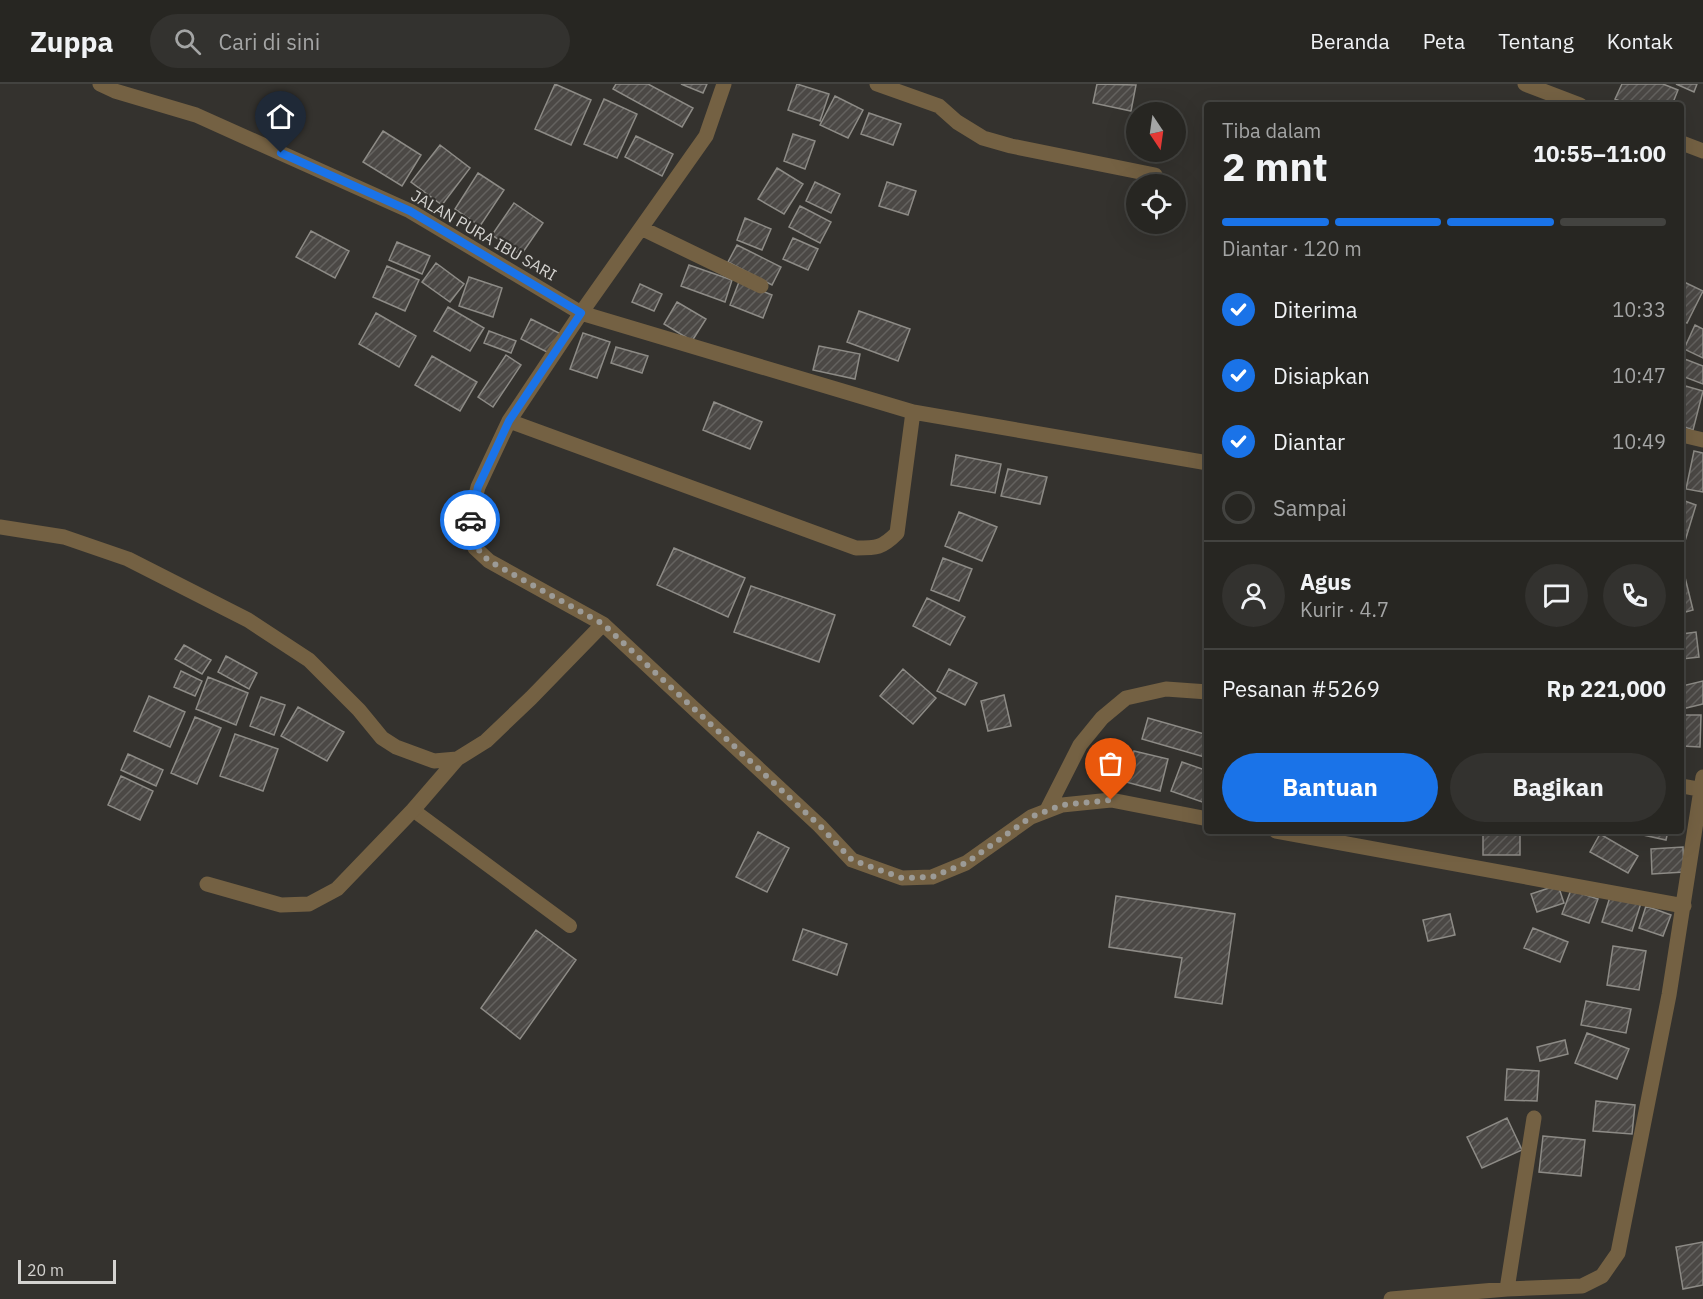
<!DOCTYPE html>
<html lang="id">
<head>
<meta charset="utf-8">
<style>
  body { margin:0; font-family:"IBM Plex Sans",sans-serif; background:#33322f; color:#f1f3f6; height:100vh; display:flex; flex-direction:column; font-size:22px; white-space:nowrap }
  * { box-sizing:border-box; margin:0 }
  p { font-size:20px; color:#a4a5a5 }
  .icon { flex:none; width:33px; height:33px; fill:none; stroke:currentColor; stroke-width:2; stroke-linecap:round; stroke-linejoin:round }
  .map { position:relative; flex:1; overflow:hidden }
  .side { position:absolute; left:1204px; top:18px; width:480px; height:732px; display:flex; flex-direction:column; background:#272622; border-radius:6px; box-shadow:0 6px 24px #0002,0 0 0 2px #434340 }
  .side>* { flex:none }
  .needle { width:39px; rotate:167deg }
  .tools { position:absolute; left:1126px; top:18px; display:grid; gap:12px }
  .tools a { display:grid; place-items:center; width:60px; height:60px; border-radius:50%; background:#272622; box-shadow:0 6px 24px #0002,0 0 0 2px #434340; font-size:30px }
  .scale { position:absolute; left:18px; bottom:15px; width:98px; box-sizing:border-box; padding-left:6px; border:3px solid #d4d3d0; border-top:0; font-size:16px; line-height:21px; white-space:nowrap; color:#d4d3d0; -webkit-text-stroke:4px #34322e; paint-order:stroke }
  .pin { position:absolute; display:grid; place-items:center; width:51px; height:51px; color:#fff; margin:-62px -26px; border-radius:50% 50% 50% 0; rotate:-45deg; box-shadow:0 0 6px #0007 }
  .pin .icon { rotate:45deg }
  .courier { position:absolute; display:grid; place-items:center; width:60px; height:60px; margin:-30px; border:4px solid #1a73e8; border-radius:50%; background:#fff; color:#222; box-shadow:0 2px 8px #0007 }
  .headline em { font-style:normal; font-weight:800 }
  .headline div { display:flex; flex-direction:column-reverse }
  .headline { display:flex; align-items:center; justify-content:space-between; height:102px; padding:0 18px }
  h1 { font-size:39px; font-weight:800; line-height:45px }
  .bar { display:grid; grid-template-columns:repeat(4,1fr); gap:9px 6px; align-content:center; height:72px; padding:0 18px }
  .bar i { height:8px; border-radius:4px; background:#434340 }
  .bar .current { background:#1a73e8 }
  .bar p { grid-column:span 4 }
  .line { display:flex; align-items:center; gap:15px; padding:0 18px; border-top:2px solid #434340 }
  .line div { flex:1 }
  .round { display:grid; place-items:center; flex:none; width:63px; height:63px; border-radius:32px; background:#33322f }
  ol { padding:0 18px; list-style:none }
  li { display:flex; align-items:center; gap:18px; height:66px }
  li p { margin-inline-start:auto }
  li .icon { padding:6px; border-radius:50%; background:#1a73e8; color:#fff; stroke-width:4 }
  li:last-child { color:#a4a5a5 }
  li i { width:33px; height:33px; border:3px solid #434340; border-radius:50% }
  .cta { display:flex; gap:12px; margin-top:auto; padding:12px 18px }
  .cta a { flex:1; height:69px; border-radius:36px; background:#1a73e8; color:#fff; font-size:24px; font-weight:800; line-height:69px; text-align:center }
  .cta a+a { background:#33322f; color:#f1f3f6 }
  header { display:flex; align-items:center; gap:36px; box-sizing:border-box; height:84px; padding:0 30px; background:#272622; border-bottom:2px solid #434340 }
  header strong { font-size:28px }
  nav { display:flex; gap:33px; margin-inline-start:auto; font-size:21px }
  .search { width:420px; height:54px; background:#33322f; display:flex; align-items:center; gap:15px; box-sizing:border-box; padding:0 21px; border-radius:33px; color:#a4a5a5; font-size:22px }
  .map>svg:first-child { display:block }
</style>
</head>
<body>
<header>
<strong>Zuppa</strong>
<div class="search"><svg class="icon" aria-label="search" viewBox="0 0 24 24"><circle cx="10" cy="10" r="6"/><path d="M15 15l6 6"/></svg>Cari di sini</div>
<nav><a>Beranda</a><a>Peta</a><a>Tentang</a><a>Kontak</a></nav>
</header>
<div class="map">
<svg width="1703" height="1215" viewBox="0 0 1703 1215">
  <defs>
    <pattern id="building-hatch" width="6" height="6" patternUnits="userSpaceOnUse" patternTransform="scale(1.5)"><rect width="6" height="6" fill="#4b4845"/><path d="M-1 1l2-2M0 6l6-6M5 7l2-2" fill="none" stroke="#64625f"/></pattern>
  </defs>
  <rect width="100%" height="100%" fill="#34322e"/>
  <path fill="url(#building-hatch)" stroke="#8d8b86" stroke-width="1.5" d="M555,0L591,16L571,61L535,45Z
    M616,0H648L693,24L682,43L613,5Z
    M681,0H707L703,9Z
    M797,0L829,10L820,37L788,26Z
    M1097,0L1136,1L1131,27L1093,19Z
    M1622,0H1663L1678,6L1672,21H1629L1615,15Z
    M1676,0H1697L1694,8Z
    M835,12L863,26L848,54L820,41Z
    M604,15L637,30L617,74L584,60Z
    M869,29L901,40L893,61L861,50Z
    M383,47L421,71L402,102L363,78Z
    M793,50L815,57L805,85L784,77Z
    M636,52L673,70L662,92L625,73Z
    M440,61L470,84L442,121L411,98Z
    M777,84L803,100L784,130L758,115Z
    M478,89L504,106L480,142L455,125Z
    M815,98L840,110L831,129L806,117Z
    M887,98L916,107L908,131L879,122Z
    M514,119L543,139L521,171L492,151Z
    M800,122L831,138L820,159L789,143Z
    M745,134L771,145L762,166L737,156Z
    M311,147L349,167L335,194L296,173Z
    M793,154L818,165L808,186L783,175Z
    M397,158L430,172L422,190L389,176Z
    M737,161L781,183L772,201L728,178Z
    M436,179L464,200L450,218L422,198Z
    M689,181L732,196L725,218L681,202Z
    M387,182L419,196L405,227L373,213Z
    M469,193L502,204L493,233L459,222Z
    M1682,197L1703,207L1687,239L1682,237Z
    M739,198L772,211L763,234L730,221Z
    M640,200L662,210L654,227L632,218Z
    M677,218L706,235L692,257L664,240Z
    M448,223L484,244L470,267L434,247Z
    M859,227L910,245L898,277L847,258Z
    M376,229L416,252L399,283L359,260Z
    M531,235L561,250L551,270L521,255Z
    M1695,241L1703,245V274L1684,265Z
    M489,247L516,257L511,269L484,259Z
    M583,249L610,258L597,294L570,285Z
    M819,262L860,270L855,295L813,286Z
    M616,263L648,272L642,289L611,279Z
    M506,271L521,281L493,323L478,313Z
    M432,272L477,298L460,327L415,301Z
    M1682,274L1703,282V300L1682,292Z
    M1682,301L1703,307L1693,346L1682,342Z
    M714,318L762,338L750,365L703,346Z
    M1694,367L1703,369V408L1686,405Z
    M956,371L1001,380L995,409L951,401Z
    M1008,385L1047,393L1040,420L1001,412Z
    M1682,416L1696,421L1685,457L1682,456Z
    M959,428L997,443L982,477L945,462Z
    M674,464L745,494L728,533L657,501Z
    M943,474L972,485L959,517L931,506Z
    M1682,481L1693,526L1682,529Z
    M751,502L835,531L819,578L734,548Z
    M927,514L965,533L950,561L913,542Z
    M1696,548L1699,573L1682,575V550Z
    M184,561L211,576L202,590L175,575Z
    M226,572L257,589L249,605L218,588Z
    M903,585L936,614L913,640L880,612Z
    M949,585L977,599L965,621L937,607Z
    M181,587L202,597L195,612L174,603Z
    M208,593L248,609L236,641L196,625Z
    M1703,597V620L1682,625V602Z
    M1004,611L1011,642L988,647L981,617Z
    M149,612L185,628L170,663L134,647Z
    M261,613L285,621L274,651L250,642Z
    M298,623L344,648L327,677L281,652Z
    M1682,631H1701L1700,663L1682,662Z
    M195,633L221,644L197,700L171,689Z
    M1148,634L1208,651V674L1142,655Z
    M235,650L278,665L263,707L220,692Z
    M1134,667L1168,675L1160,707L1126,698Z
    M128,670L163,686L156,702L121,686Z
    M1182,678L1208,687V720L1171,707Z
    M121,692L153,707L140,736L108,721Z
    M1483,747H1520V771H1483Z
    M1625,747H1668L1666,756Z
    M758,748L789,764L767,808L736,793Z
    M1600,750L1638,772L1628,789L1590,768Z
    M1683,763L1684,788L1652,790L1651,765Z
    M1558,801L1564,819L1537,828L1531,810Z
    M1571,806L1598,815L1589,839L1562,830Z
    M1611,810L1641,819L1632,847L1602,838Z
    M1116,812L1235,830L1222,920L1175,913L1182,874L1109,863Z
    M1646,822L1671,831L1663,852L1639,844Z
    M1450,830L1455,851L1428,857L1423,836Z
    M1533,844L1568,858L1560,878L1524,864Z
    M803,845L847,860L837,891L793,876Z
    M536,846L576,876L520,955L481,924Z
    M1613,862L1646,867L1639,906L1607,901Z
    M1586,917L1631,925L1626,949L1581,941Z
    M1587,949L1629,965L1617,995L1575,979Z
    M1565,956L1568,970L1540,977L1537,963Z
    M1507,985L1539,987L1537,1017L1505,1016Z
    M1596,1017L1635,1021L1632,1050L1593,1047Z
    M1507,1034L1522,1066L1482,1084L1467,1053Z
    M1543,1052L1585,1056L1581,1092L1539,1088Z
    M1703,1158V1201L1683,1205L1676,1163Z"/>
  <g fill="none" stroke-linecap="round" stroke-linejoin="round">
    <path stroke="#746143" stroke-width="14" d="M413,726L570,842"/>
    <path stroke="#746143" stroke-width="15" d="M100,0L115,7L196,31L410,127L581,229L913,328L1208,379
      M724,0L706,52L581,229L509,337L478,403L470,434V451L475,464L489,477L603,540L820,742L852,776L902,794L932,793L966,779L1031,733L1062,721L1111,716L1208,735
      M877,0L939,22L957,38L983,54L1011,62L1155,91
      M1525,0L1580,21
      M1682,59L1703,67
      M641,144L761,202
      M509,337L856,464C877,464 882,464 897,449L913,328
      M1682,351L1703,356
      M0,443L64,453L128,475L248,536L309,576L359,626L382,654L396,663L434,677L457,675
      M1682,702L1703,706
      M1047,726L1080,661L1102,634L1126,614L1166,605L1208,608
      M1276,747L1684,822
      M207,800L281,821L309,820L337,805L413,726L457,675L486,657L531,614L603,540
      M1507,1205L1534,1034
      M1391,1215L1507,1205L1582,1202L1602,1192L1618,1169L1669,911L1703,693"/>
  </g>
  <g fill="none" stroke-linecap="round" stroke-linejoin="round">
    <path stroke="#9c9b97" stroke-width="6" stroke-dasharray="0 10.8" d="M470,436C471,455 475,464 489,477L603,540L820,742L852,776L902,794L932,793L966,779L1031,733L1062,721L1111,716"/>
    <path stroke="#1a73e8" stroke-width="8" d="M281,69L410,127L581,229L509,337L478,403L470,436"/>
  </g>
  <g text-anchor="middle" stroke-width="4.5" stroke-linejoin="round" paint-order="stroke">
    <g font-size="16" fill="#d4d3d0" stroke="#34322e">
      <text transform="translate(484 151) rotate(30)" y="6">JALAN PURA IBU SARI</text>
    </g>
  </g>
</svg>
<div class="tools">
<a><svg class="needle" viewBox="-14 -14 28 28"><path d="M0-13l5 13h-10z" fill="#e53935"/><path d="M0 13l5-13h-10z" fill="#a4a5a5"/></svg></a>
<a><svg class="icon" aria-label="locate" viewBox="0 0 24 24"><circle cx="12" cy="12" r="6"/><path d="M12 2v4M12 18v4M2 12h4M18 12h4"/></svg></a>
</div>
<div class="scale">20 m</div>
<div class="pin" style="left:1111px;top:716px;background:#ea580c"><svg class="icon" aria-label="bag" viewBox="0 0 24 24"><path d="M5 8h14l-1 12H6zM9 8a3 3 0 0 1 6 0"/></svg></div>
<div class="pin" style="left:281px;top:69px;background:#1f2937"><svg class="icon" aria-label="home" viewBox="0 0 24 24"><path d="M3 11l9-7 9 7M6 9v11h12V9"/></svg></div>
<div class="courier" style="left:470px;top:436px"><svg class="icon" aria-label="car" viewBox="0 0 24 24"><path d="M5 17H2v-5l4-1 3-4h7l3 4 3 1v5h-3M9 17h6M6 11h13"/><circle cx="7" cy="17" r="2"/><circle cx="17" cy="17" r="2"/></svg></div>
<section class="side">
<div class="headline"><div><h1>2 mnt</h1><p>Tiba dalam</p></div><em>10:55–11:00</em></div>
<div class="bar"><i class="current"></i><i class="current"></i><i class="current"></i><i></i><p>Diantar · 120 m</p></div>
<ol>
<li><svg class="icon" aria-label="check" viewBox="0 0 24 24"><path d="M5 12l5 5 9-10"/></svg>Diterima<p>10:33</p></li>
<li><svg class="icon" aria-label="check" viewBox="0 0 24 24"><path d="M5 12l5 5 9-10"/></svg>Disiapkan<p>10:47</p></li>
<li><svg class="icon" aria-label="check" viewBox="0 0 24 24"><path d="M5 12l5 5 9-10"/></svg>Diantar<p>10:49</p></li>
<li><i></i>Sampai</li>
</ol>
<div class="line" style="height:108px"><a class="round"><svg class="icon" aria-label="person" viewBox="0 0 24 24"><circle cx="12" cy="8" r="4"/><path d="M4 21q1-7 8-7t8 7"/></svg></a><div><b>Agus</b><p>Kurir · 4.7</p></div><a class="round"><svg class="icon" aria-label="chat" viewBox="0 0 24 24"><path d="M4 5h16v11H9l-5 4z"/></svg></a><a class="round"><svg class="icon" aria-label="phone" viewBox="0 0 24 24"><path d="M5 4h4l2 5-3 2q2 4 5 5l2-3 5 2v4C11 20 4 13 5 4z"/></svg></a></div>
<div class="line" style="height:78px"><div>Pesanan #5269</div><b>Rp 221,000</b></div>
<div class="cta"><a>Bantuan</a><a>Bagikan</a></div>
</section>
</div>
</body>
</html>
